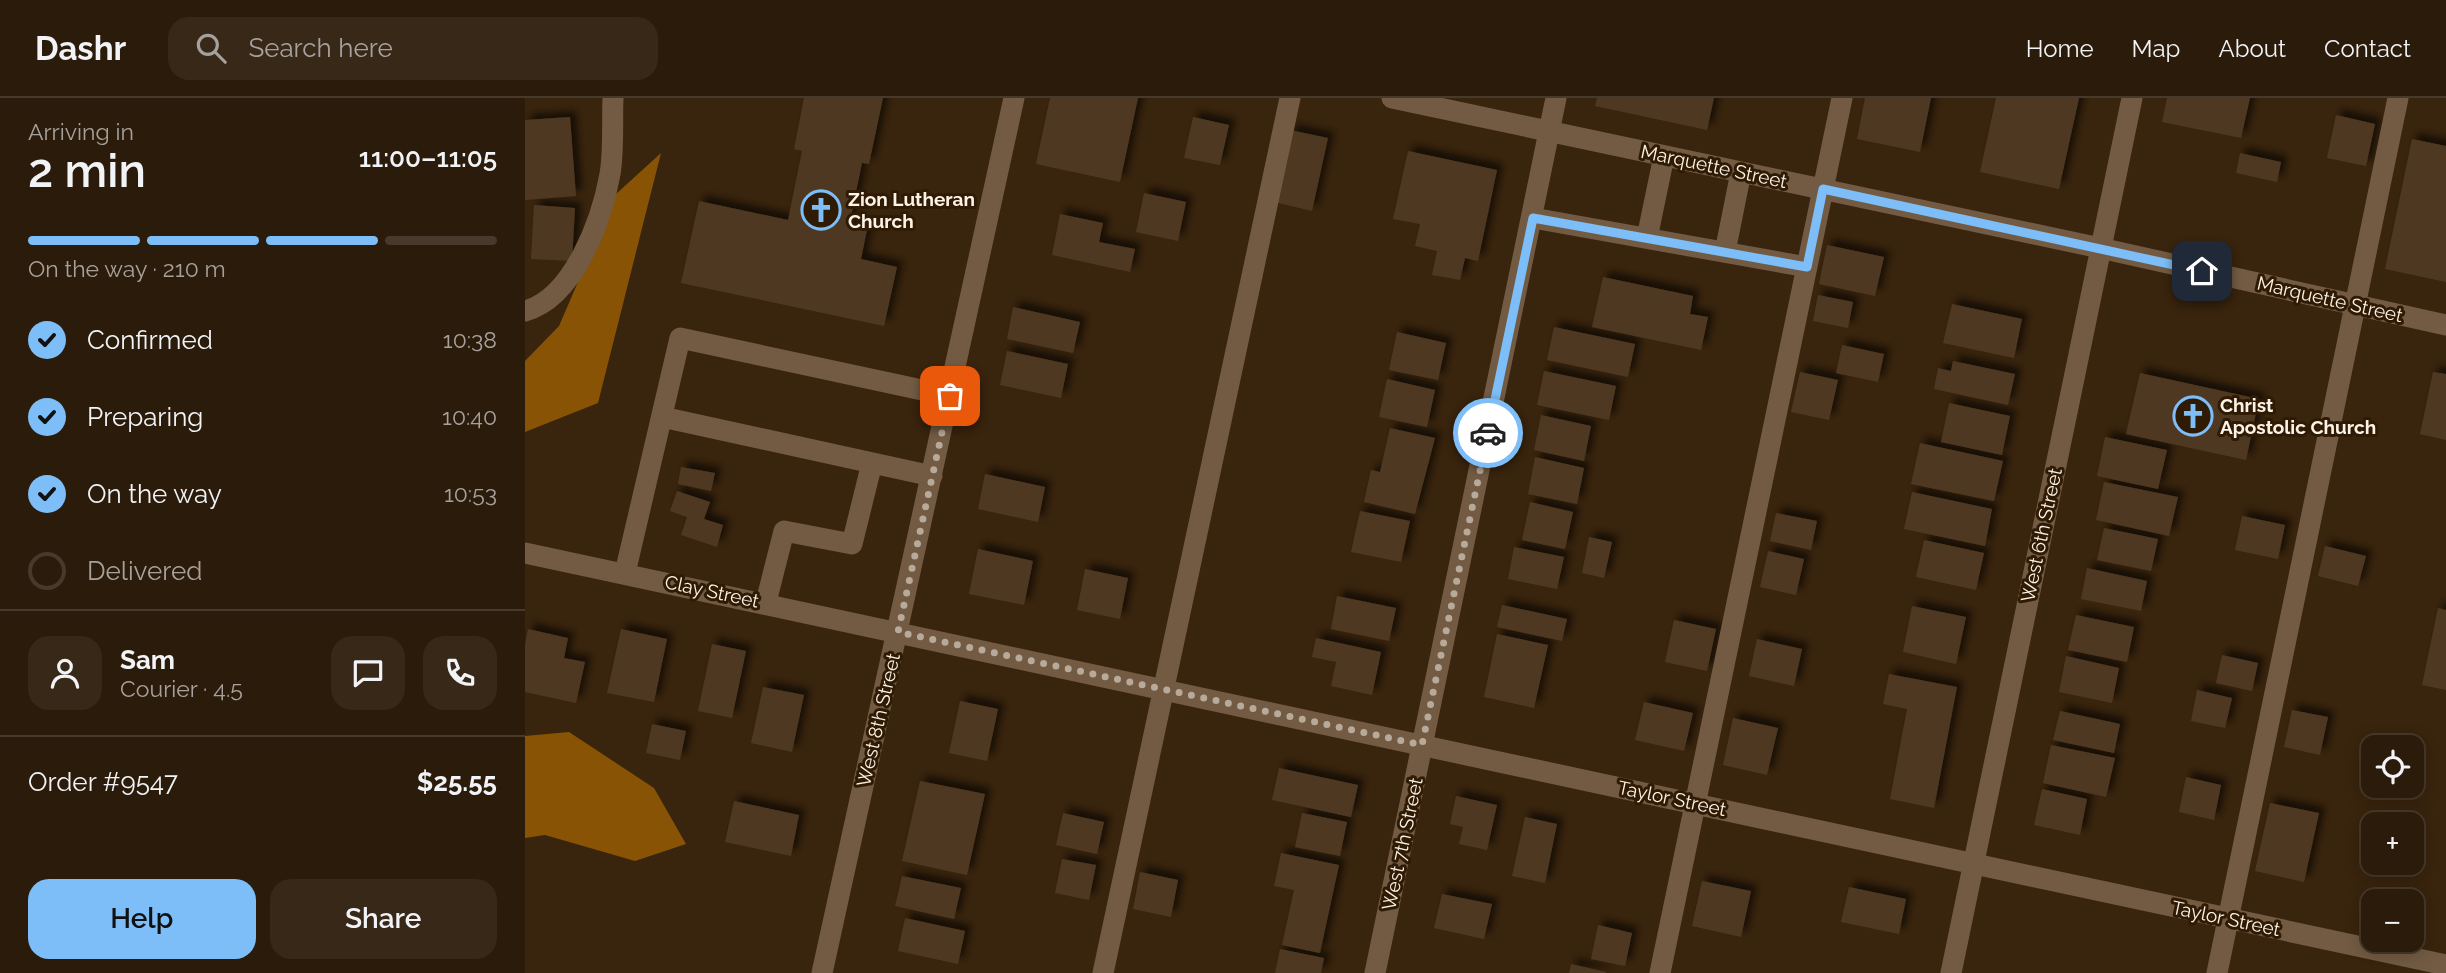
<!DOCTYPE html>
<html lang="en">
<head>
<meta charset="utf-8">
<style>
  body { margin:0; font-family:Raleway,sans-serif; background:#372818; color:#f1f3f6; height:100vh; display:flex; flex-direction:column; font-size:26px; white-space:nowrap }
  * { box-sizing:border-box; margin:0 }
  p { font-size:23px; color:#a6a19c }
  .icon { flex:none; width:38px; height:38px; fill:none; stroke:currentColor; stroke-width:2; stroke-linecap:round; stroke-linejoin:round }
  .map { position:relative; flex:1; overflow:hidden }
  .panel { display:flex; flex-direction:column; background:#2b1b0a; width:525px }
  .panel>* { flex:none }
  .tools { position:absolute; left:1836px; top:637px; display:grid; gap:14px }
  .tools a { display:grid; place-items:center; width:63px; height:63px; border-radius:14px; background:#2b1b0a; box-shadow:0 4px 18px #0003,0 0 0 2px #47392b; font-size:35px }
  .pin { position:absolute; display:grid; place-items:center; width:60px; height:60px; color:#fff; margin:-30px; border-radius:14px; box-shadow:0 4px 10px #0006 }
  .courier { position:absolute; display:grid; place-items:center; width:70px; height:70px; margin:-35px; border:5px solid #7dbef9; border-radius:50%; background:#fff; color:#222; box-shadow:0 2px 9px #0007 }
  .headline em { font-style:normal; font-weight:600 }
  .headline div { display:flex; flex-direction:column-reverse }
  .headline { display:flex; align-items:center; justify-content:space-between; height:119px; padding:0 28px }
  h1 { font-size:46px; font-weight:600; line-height:52px }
  .bar { display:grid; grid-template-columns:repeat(4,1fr); gap:10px 7px; align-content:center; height:84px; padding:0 28px }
  .bar i { height:9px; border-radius:5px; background:#47392b }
  .bar .current { background:#7dbef9 }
  .bar p { grid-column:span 4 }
  .line { display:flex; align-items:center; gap:18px; padding:0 28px; border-top:2px solid #47392b }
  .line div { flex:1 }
  .round { display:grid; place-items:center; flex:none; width:74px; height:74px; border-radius:21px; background:#372818 }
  ol { padding:0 28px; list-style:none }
  li { display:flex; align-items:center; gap:21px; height:77px }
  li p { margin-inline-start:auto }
  li .icon { padding:7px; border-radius:50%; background:#7dbef9; color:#111; stroke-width:4 }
  li:last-child { color:#a6a19c }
  li i { width:38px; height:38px; border:4px solid #47392b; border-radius:50% }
  .action { display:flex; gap:14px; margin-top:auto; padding:14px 28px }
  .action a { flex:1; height:80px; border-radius:21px; background:#7dbef9; color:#111; font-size:28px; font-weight:600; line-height:80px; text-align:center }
  .action a+a { background:#372818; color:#f1f3f6 }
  header { display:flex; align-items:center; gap:42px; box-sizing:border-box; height:98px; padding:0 35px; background:#2b1b0a; border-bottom:2px solid #47392b }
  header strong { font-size:33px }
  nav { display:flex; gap:38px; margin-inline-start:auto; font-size:24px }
  .search { width:490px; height:63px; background:#372818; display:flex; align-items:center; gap:18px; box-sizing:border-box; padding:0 24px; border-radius:21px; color:#a6a19c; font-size:26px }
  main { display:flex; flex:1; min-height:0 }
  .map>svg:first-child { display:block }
</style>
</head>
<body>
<header>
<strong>Dashr</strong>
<div class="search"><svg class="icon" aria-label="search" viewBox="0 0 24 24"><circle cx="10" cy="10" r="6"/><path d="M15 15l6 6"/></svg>Search here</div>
<nav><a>Home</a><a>Map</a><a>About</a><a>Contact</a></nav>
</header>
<main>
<section class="panel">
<div class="headline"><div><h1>2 min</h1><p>Arriving in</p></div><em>11:00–11:05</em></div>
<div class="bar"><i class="current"></i><i class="current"></i><i class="current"></i><i></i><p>On the way · 210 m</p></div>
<ol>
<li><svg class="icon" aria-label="check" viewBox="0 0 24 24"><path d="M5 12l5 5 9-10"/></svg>Confirmed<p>10:38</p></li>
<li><svg class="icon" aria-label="check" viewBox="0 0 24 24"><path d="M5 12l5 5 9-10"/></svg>Preparing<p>10:40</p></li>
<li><svg class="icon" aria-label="check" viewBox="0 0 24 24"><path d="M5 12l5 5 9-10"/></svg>On the way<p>10:53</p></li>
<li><i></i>Delivered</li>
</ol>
<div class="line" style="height:126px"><a class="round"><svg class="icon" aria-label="person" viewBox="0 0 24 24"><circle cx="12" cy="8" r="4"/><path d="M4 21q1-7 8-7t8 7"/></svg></a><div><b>Sam</b><p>Courier · 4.5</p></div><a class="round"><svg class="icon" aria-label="chat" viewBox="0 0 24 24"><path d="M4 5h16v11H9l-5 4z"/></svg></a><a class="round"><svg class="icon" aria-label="phone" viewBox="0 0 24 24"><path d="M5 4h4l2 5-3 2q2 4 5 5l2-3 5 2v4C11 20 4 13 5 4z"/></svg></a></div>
<div class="line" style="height:91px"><div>Order #9547</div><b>$25.55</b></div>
<div class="action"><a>Help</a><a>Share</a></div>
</section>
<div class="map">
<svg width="1921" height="875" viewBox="0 0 1921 875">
  <defs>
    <filter id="shadow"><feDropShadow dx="6" dy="-6" stdDeviation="3.5" flood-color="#0009"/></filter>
  </defs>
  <rect width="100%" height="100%" fill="#39240d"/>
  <path fill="#885304" d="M136,55L73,305L0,334V263L34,228L91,96Z
    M44,634L129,690L161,746L110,763L20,737L0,740V638Z"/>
  <path fill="#4f3922" filter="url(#shadow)" d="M279,0H358L344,66L337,65L324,128L342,132L336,161L372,169L359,228L156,185L174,103L263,122L277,53L269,51Z
    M525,0H613L595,84L511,66Z
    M1072,0H1189L1182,32L1070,8Z
    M1340,0H1406L1395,54L1332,41Z
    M1471,0H1554L1534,91L1455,74Z
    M1642,0H1725L1716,40L1637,24Z
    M1811,17L1850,26L1841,68L1802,60Z
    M45,19L51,98L0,102V22Z
    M668,19L704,27L695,67L659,60Z
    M765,32L803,40L787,113L749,104Z
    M1887,41L1921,48V184L1860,171Z
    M883,53L972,72L953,163L940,160L935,182L907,177L912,153L890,148L895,126L868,121Z
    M1715,55L1756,64L1752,84L1711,75Z
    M619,95L661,104L653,143L611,134Z
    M9,107L50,110L47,163L6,161Z
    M535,116L578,125L574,144L610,151L605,174L527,157Z
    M1302,147L1359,159L1350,198L1294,186Z
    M1078,179L1168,198L1165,216L1183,219L1176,252L1067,229Z
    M1293,197L1328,204L1323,230L1288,223Z
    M1427,206L1497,221L1489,260L1418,245Z
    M488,209L555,224L548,255L482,241Z
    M1029,229L1110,246L1103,279L1022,262Z
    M872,234L921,245L913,282L864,272Z
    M1317,247L1359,256L1353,284L1311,275Z
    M482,253L543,266L536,300L475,287Z
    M1428,263L1490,276L1483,307L1409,291L1413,270L1426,273Z
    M1019,273L1091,288L1084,322L1012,307Z
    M1275,274L1313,282L1304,322L1266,314Z
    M1908,274L1921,276V342L1895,336Z
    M1615,275L1734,301L1721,362L1601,336Z
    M862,281L910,292L902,329L854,319Z
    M1424,305L1485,318L1477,357L1416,344Z
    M1016,317L1066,328L1059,363L1009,352Z
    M865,330L910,340L890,416L839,404L846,372L855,374Z
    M1580,339L1642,352L1633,391L1572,378Z
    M1395,345L1478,363L1469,403L1386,386Z
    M1010,359L1059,370L1052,406L1003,396Z
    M156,369L190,375L186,393L153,386Z
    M460,376L520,389L513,424L453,411Z
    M1579,384L1653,399L1644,438L1571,422Z
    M152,393L185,404L179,421L198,427L192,449L156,437L162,419L145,413Z
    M1387,394L1467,411L1460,448L1379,431Z
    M1005,404L1048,414L1040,451L997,442Z
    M835,413L885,423L876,464L826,454Z
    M1251,415L1292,423L1286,452L1245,443Z
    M1717,418L1760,427L1753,461L1710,452Z
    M1579,430L1633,441L1626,473L1572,462Z
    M1064,439L1087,444L1079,480L1057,475Z
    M1399,442L1459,455L1451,492L1391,479Z
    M1800,448L1841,458L1833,488L1793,478Z
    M989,449L1039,459L1032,491L983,481Z
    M453,451L508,463L499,507L444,496Z
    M1243,453L1279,461L1271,497L1235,489Z
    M1562,470L1622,483L1616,513L1556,501Z
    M560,471L603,480L595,521L552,512Z
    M812,498L871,510L864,543L806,531Z
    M977,507L1042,521L1037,543L972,529Z
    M1387,508L1441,519L1431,566L1378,554Z
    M1913,510L1921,512V592L1897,587Z
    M1551,517L1609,529L1602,564L1543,552Z
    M1149,522L1191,531L1182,573L1140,564Z
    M3,531L43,540L39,560L60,564L51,605L0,594V547Z
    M96,531L142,541L129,604L82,595Z
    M972,536L1023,547L1009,610L959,599Z
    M791,540L856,554L847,597L806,588L811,564L787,559Z
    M1232,541L1277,551L1269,588L1224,578Z
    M187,546L221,553L207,620L173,613Z
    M1697,557L1733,565L1727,593L1691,585Z
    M1541,558L1594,570L1587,605L1534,594Z
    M1364,576L1432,589L1409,710L1365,701L1382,611L1358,606Z
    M238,589L279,597L267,654L226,645Z
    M1672,592L1707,600L1700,630L1666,623Z
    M435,603L473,611L462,663L424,655Z
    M1119,604L1168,615L1159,653L1110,642Z
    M1767,612L1803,619L1795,657L1759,649Z
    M1535,613L1595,626L1589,655L1528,642Z
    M1208,620L1253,630L1242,677L1198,667Z
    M127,626L161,633L155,662L121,655Z
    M1526,647L1590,660L1581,699L1518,685Z
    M754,670L833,687L826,719L747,702Z
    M1661,679L1696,687L1689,722L1654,714Z
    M395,683L460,696L442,777L377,763Z
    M1517,691L1562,701L1555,737L1509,727Z
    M931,698L972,707L962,752L934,746L938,729L925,726Z
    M209,703L274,717L266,758L200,744Z
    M1745,705L1794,715L1779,784L1730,773Z
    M538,715L579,724L572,756L531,747Z
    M777,715L822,724L815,758L770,749Z
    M1000,719L1032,726L1020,785L987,778Z
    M756,755L814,767L795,855L757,847L769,792L749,788Z
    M537,761L571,767L564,802L530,795Z
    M615,774L653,782L646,819L608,811Z
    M377,778L436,790L429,821L370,808Z
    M1177,783L1226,793L1216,839L1167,828Z
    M1324,789L1381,801L1374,836L1316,824Z
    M917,796L967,806L959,841L909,830Z
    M380,820L440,833L433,866L373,853Z
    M1073,827L1107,835L1100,868L1066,861Z
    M755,851L799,860L796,875H750Z
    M1046,866L1081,874V875H1044Z"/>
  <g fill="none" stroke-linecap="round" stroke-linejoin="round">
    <path stroke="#735b43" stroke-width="21" d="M867,0L1575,150L1921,227
      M1008,120L1282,169
      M1122,140L1139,58
      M1200,154L1216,74
      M0,213C49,200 77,121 85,76C89,52 87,25 88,0
      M137,319L407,378
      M0,455L1921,867
      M100,475L155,240L425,298
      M241,504L259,433L327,446L347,365
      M297,875L489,0
      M578,875L765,0
      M850,875L1031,0
      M1135,875L1317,0
      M1426,875L1607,0
      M1692,875L1873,0"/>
  </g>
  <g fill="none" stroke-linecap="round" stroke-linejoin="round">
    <path stroke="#b8aa9b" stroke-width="7" stroke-dasharray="0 12.6" d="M425,298L373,534L897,647L963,335"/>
    <path stroke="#7dbef9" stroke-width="9" d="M963,335L1008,120L1282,169L1298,91L1677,173"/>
  </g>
  <defs>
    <g id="church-ring" transform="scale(2.0125)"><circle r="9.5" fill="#2f1b04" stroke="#7dbef9" stroke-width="1.5"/><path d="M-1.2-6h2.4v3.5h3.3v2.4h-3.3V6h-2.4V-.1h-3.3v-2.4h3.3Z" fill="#7dbef9"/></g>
  </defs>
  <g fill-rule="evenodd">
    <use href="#church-ring" x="296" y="112"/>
    <use href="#church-ring" x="1668" y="318"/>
  </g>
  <g text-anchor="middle" stroke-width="6" stroke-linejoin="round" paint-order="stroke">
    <g font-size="19" fill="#fdf2e7" stroke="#2f1b04">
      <text transform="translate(1189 68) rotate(12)" y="7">Marquette Street</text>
      <text transform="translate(1805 201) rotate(13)" y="7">Marquette Street</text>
      <text transform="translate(1516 437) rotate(-78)" y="7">West 6th Street</text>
      <text transform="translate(187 493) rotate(12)" y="7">Clay Street</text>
      <text transform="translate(353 622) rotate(-77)" y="7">West 8th Street</text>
      <text transform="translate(1147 700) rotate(12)" y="7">Taylor Street</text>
      <text transform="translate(877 746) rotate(-78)" y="7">West 7th Street</text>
      <text transform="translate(1701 820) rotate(12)" y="7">Taylor Street</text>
    </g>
    <g font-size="19" font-weight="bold" fill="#fdf2e7" stroke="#2f1b04" text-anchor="start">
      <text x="323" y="108">Zion Lutheran<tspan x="323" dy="22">Church</tspan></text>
      <text x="1695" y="314">Christ<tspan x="1695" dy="22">Apostolic Church</tspan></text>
    </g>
  </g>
</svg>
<div class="tools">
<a><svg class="icon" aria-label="locate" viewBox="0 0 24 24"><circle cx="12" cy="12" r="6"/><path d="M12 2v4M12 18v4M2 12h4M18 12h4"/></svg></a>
<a>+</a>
<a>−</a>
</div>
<div class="pin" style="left:425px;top:298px;background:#ea580c"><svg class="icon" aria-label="bag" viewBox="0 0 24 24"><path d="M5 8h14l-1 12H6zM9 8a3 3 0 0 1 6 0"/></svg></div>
<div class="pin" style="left:1677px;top:173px;background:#1f2937"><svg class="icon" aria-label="home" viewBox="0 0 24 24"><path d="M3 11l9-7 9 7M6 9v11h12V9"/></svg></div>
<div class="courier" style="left:963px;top:335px"><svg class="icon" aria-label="car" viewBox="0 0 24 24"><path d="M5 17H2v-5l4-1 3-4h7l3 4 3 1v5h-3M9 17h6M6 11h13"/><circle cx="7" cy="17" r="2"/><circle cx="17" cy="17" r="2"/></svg></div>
</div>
</main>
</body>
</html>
